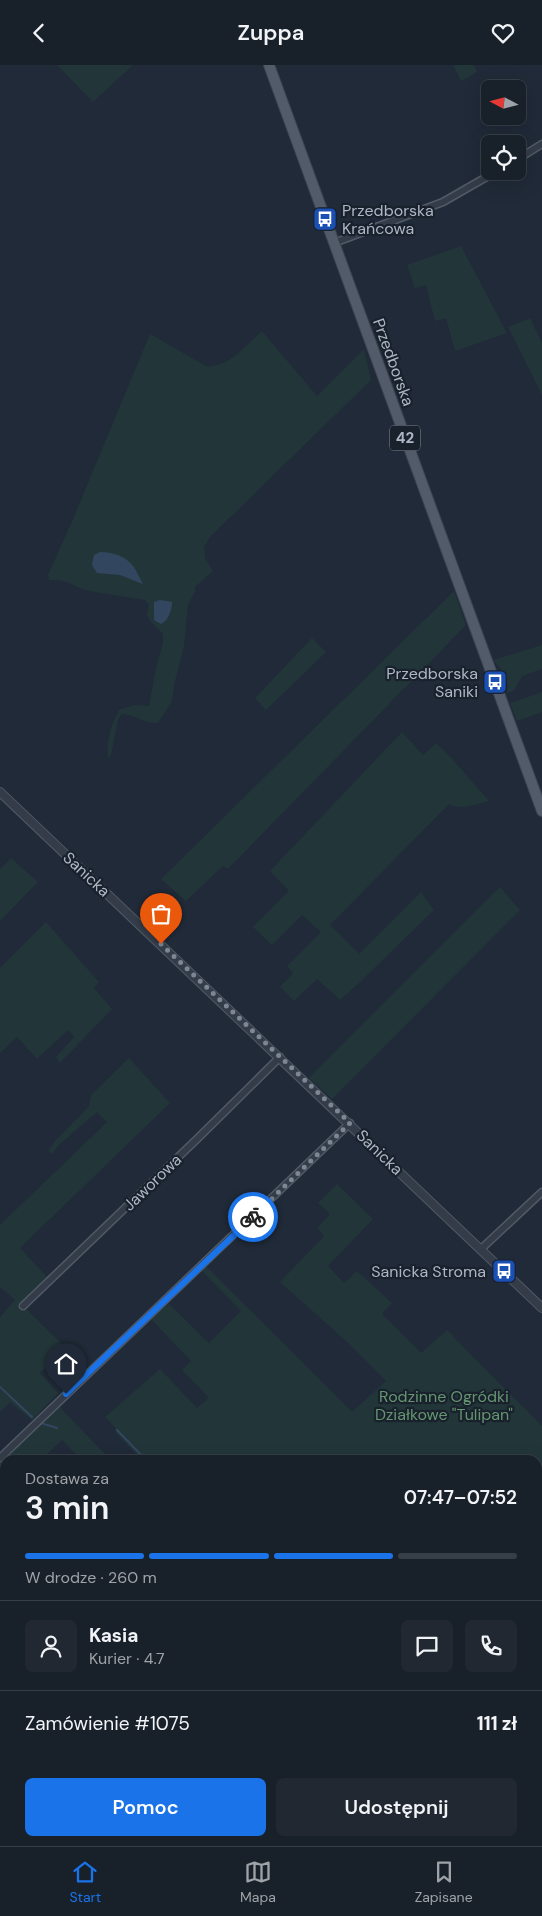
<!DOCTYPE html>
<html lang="pl">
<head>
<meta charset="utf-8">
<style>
  body { margin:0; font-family:"DM Sans",sans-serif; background:#212832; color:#f1f3f6; height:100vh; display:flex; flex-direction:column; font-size:19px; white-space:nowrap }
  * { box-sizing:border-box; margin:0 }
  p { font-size:16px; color:#9fa3a8 }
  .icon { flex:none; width:28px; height:28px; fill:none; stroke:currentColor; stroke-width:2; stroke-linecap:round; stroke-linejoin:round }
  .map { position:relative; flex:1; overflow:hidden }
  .details { position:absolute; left:0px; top:1390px; width:542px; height:391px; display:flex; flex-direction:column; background:#18202a; border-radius:15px 15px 0 0; box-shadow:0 5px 20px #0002,0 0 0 1px #363e47 }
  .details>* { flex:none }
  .needle { width:32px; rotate:277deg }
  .fabs { position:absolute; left:481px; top:15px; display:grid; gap:10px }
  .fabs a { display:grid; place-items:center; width:45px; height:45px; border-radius:8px; background:#18202a; box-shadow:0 5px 20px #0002,0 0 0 1px #363e47; font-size:25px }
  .pin { position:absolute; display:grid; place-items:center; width:42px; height:42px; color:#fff; margin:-51px -21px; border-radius:50% 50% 50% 0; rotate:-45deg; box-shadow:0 0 5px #0007 }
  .pin .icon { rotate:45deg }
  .courier { position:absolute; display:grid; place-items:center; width:50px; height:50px; margin:-25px; border:4px solid #1a73e8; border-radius:50%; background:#fff; color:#222; box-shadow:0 1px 6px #0007 }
  .overview em { font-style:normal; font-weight:600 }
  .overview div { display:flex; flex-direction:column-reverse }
  .overview { display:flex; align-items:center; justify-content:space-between; height:85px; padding:0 25px }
  h1 { font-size:32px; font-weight:600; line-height:38px }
  .bar { display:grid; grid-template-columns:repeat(4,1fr); gap:8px 5px; align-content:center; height:60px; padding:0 25px }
  .bar i { height:6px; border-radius:4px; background:#363e47 }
  .bar .current { background:#1a73e8 }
  .bar p { grid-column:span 4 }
  .line { display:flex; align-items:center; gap:12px; padding:0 25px; border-top:1px solid #363e47 }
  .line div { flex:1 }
  .round { display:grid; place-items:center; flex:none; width:52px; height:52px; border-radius:8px; background:#212832 }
  .primary-button { display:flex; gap:10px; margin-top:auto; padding:10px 25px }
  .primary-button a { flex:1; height:58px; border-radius:8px; background:#1a73e8; color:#fff; font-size:20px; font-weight:600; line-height:58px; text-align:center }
  .primary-button a+a { background:#212832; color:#f1f3f6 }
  header { display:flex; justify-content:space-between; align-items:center; height:65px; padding:0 25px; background:#18202a; font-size:22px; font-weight:600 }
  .dock { display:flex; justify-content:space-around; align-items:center; height:70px; border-top:1px solid #363e47; background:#18202a; font-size:14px; color:#9fa3a8 }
  .dock a { display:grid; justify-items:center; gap:2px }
  .dock .current { color:#1a73e8 }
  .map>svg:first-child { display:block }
</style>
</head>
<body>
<header><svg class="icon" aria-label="back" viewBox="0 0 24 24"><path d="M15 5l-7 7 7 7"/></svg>Zuppa<svg class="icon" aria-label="heart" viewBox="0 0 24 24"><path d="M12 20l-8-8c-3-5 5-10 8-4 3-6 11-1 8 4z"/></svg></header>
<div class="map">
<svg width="542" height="1781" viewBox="0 0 542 1781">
  <rect width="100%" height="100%" fill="#202a38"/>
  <path fill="#223639" d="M57,0H133L93,37Z
    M453,0H474L477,7L461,16Z
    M461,181L507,268L455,286L446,253L435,256L426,220L415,223L407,200Z
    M530,253L542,278V330L508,262Z
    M262,266L317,331L364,284L371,315L210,472L204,482L205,493L213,506L195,522V526L188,540L184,581L175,616L172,636L158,658C141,658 138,650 122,649L118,654L111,690L108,693C106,675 111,661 119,645L134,640L149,641L156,603L163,578V569L150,556L147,549L149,540L145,535L89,526C71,521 70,514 49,515L48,510L73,454L150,269L206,301C229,303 245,281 262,266Z
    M454,526L466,560L228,804L223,801L186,836L161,814Z
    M312,573L326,587L266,645L255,633Z
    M542,580V604L522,611L514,626L507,628C510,614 503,605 493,595Z
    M542,627V647L517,656L510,638Z
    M402,667L423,690L436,678L454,696L489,736C476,739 461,746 449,739L330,860L359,889L421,827L434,845L357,920L340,935L317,914L294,936L280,922L293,908L287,901L321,867L302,850L272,880L253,862L289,826L270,806Z
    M11,793L38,817L0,856V804Z
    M500,822L520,845L332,1034L309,1013Z
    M46,857L99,917L94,923L112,944L60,998L56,992L74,972L68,965L37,994L17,972L0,988V903Z
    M129,993L170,1038L20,1183L47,1212L20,1238L66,1283L40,1308L58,1328L32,1355L10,1337L0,1347V1252L15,1235L0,1222V1160L107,1057L97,1047L60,1079L52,1089L48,1086L55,1076L89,1041L91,1030Z
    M337,1119L373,1154L328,1201L344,1218L357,1206L392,1238L382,1249L421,1288L447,1265L542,1361V1561L538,1564V1395H142L116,1368L115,1362L105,1352L160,1304L197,1343L209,1333L182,1305L191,1296L151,1254L169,1239L209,1278L241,1246L202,1206L206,1201L352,1347L386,1316L346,1276L280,1217L324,1171L317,1163L330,1149L318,1138Z
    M58,1341H59C76,1360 94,1377 111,1395H82L62,1375L41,1395H5V1414L0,1409V1397Z
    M0,1481L5,1485V1522L0,1517Z
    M0,1564L5,1567V1598L0,1624Z
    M538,1692L541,1694L539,1699L542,1709V1738L538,1740Z
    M158,1776H239V1781H158Z
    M271,1776H385V1781H272Z"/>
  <path fill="#334660" d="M100,487C114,487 128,492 135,504C138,509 140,514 143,519L120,510L97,508L92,500L94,490Z
    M160,535L172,537C172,545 168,556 161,559L154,555V537Z"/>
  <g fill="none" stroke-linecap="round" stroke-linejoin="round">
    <path stroke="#334660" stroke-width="2" d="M0,1322L32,1352
      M41,1358L57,1363
      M117,1365L146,1395
      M538,1712H540L542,1715
      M90,1776L91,1781
      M182,1776V1781
      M383,1776V1781"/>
    <g stroke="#515a66" stroke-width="9">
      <path id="minor" d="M518,94L542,79
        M334,178L443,137L497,106
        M481,1184L542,1127
        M23,1241L197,1074L280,992
        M0,1393L350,1058
        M95,1776V1781"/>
    </g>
    <g stroke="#515a66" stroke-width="10">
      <path id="tertiary" d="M0,727L542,1243"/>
    </g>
    <g stroke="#3d4552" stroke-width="12">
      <path id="primary" d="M269,0L542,746"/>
    </g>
    <use href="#minor" stroke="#333c48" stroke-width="6"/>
    <use href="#tertiary" stroke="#333c48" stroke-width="8"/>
    <use href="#primary" stroke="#515b69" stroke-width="10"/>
  </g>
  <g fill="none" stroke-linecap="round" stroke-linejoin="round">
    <path stroke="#7c8694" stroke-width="5" stroke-dasharray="0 9" d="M161,879L350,1058L253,1152"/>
    <path stroke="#1a73e8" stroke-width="6" d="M66,1329L253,1152"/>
  </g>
  <defs>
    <g id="bus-square" transform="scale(1.25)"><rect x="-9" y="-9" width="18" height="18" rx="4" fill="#1a4fb4" stroke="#19212d"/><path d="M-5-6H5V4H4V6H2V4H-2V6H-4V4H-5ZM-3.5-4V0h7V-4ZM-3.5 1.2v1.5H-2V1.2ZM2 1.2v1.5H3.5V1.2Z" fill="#fff"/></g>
  </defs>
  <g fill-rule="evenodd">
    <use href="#bus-square" x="325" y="154"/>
    <use href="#bus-square" x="495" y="617"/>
    <use href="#bus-square" x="504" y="1206"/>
  </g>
  <g text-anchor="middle" stroke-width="4.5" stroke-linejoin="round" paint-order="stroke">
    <rect fill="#19212d" stroke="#818a97" stroke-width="1" x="390" y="360.5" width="30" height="25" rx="4"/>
    <g font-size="15" font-weight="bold" fill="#aeb7c5">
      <text x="405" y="378">42</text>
    </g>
    <g font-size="16" fill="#aeb7c5" stroke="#19212d" text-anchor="end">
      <text x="342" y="151" text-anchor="start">Przedborska<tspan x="342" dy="18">Krańcowa</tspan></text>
      <text x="478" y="614">Przedborska<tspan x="478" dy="18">Saniki</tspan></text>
      <text x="486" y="1212">Sanicka Stroma</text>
    </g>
    <g font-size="16" fill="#aeb7c5" stroke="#19212d">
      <text transform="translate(394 297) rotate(70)" y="6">Przedborska</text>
      <text transform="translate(87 809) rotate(43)" y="6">Sanicka</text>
      <text transform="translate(380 1087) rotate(44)" y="6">Sanicka</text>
      <text transform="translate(152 1117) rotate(-44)" y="6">Jaworowa</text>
    </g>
    <g font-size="16" fill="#659670" stroke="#19212d">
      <text x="444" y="1337">Rodzinne Ogródki<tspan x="444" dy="18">Działkowe "Tulipan"</tspan></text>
    </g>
  </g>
</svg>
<div class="fabs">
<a><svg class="needle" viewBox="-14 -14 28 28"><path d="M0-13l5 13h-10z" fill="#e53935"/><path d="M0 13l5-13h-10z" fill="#9fa3a8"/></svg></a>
<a><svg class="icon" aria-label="locate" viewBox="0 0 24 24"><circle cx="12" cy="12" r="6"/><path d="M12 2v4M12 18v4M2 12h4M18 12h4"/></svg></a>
</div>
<div class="pin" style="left:161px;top:879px;background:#ea580c"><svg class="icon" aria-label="bag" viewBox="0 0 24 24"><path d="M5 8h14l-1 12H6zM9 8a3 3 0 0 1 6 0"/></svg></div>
<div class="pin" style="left:66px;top:1329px;background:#1f2937"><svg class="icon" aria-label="home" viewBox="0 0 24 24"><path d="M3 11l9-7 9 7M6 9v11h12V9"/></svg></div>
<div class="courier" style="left:253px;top:1152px"><svg class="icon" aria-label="bike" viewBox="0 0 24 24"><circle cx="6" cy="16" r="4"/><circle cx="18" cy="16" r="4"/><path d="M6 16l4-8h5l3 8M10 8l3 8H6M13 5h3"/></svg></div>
<section class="details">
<div class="overview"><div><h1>3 min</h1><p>Dostawa za</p></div><em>07:47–07:52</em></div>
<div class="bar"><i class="current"></i><i class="current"></i><i class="current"></i><i></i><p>W drodze · 260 m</p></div>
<div class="line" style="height:90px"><a class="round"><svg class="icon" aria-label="person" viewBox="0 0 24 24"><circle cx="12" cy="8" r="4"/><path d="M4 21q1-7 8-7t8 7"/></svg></a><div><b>Kasia</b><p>Kurier · 4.7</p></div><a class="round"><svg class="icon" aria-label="chat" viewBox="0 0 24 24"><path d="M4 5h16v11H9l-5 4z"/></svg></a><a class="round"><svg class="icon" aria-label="phone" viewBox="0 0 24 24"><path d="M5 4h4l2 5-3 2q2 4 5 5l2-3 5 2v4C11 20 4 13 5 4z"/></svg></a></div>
<div class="line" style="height:65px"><div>Zamówienie #1075</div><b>111 zł</b></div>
<div class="primary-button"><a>Pomoc</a><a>Udostępnij</a></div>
</section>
</div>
<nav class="dock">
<a class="current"><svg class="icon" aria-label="home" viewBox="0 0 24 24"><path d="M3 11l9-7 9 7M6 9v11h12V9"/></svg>Start</a>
<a><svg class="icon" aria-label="map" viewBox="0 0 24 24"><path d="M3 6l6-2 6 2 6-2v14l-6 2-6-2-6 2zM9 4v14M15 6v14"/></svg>Mapa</a>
<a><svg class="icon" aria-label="saved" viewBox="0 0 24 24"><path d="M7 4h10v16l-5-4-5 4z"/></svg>Zapisane</a>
</nav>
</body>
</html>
